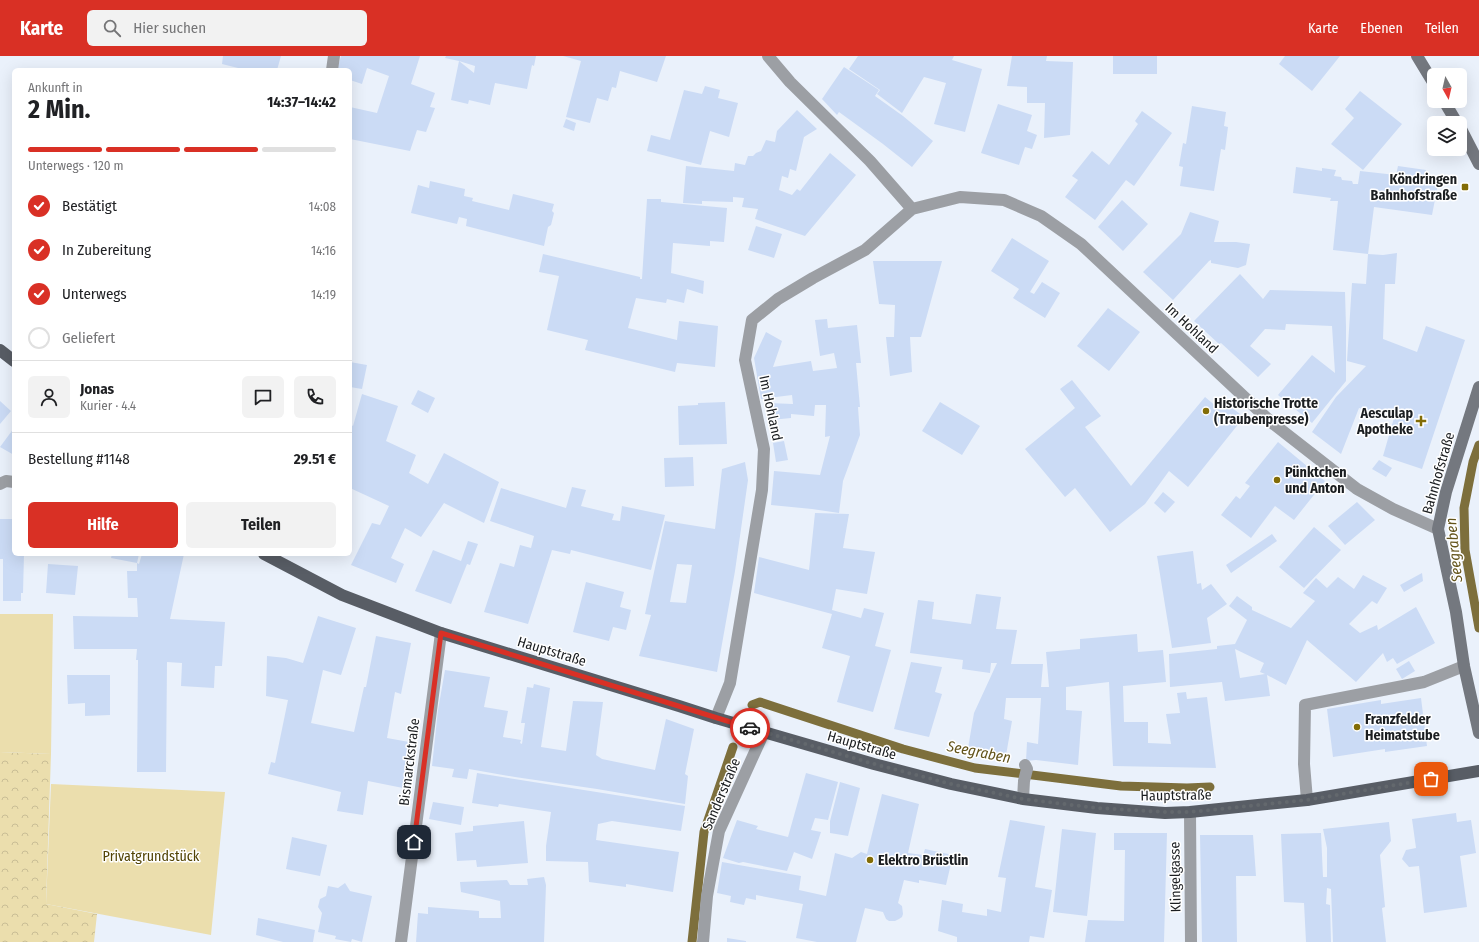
<!DOCTYPE html>
<html lang="de">
<head>
<meta charset="utf-8">
<style>
  body { margin:0; font-family:"Fira Sans Condensed",sans-serif; background:#f2f2f2; color:#202124; height:100vh; display:flex; flex-direction:column; font-size:15px; white-space:nowrap }
  * { box-sizing:border-box; margin:0 }
  p { font-size:13px; color:#757577 }
  .icon { flex:none; width:22px; height:22px; fill:none; stroke:currentColor; stroke-width:2; stroke-linecap:round; stroke-linejoin:round }
  .map { position:relative; flex:1; overflow:hidden }
  .drawer { position:absolute; left:12px; top:12px; width:340px; height:488px; display:flex; flex-direction:column; background:#fff; border-radius:6px; box-shadow:0 4px 16px #0002 }
  .drawer>* { flex:none }
  .needle { width:26px; rotate:172deg }
  .controls { position:absolute; left:1427px; top:12px; display:grid; gap:8px }
  .controls a { display:grid; place-items:center; width:40px; height:40px; border-radius:6px; background:#fff; box-shadow:0 4px 16px #0002; font-size:20px }
  .pin { position:absolute; display:grid; place-items:center; width:34px; height:34px; color:#fff; margin:-17px; border-radius:8px; box-shadow:0 2px 6px #0006 }
  .courier { position:absolute; display:grid; place-items:center; width:40px; height:40px; margin:-20px; border:3px solid #d93025; border-radius:50%; background:#fff; color:#222; box-shadow:0 1px 5px #0007 }
  .headline em { font-style:normal; font-weight:700 }
  .headline div { display:flex; flex-direction:column-reverse }
  .headline { display:flex; align-items:center; justify-content:space-between; height:68px; padding:0 16px }
  h1 { font-size:26px; font-weight:700; line-height:30px }
  .bar { display:grid; grid-template-columns:repeat(4,1fr); gap:6px 4px; align-content:center; height:48px; padding:0 16px }
  .bar i { height:5px; border-radius:3px; background:#e0e0e0 }
  .bar .selected { background:#d93025 }
  .bar p { grid-column:span 4 }
  .line { display:flex; align-items:center; gap:10px; padding:0 16px; border-top:1px solid #e0e0e0 }
  .line div { flex:1 }
  .round { display:grid; place-items:center; flex:none; width:42px; height:42px; border-radius:6px; background:#f2f2f2 }
  ol { padding:0 16px; list-style:none }
  li { display:flex; align-items:center; gap:12px; height:44px }
  li p { margin-inline-start:auto }
  li .icon { padding:4px; border-radius:50%; background:#d93025; color:#fff; stroke-width:4 }
  li:last-child { color:#757577 }
  li i { width:22px; height:22px; border:2px solid #e0e0e0; border-radius:50% }
  .action { display:flex; gap:8px; margin-top:auto; padding:8px 16px }
  .action a { flex:1; height:46px; border-radius:6px; background:#d93025; color:#fff; font-size:16px; font-weight:700; line-height:46px; text-align:center }
  .action a+a { background:#f2f2f2; color:#202124 }
  header { display:flex; align-items:center; gap:24px; box-sizing:border-box; height:56px; padding:0 20px; background:#d93025; color:#fff }
  header strong { font-size:19px }
  nav { display:flex; gap:22px; margin-inline-start:auto; font-size:14px }
  .search { width:280px; height:36px; background:#f2f2f2; display:flex; align-items:center; gap:10px; box-sizing:border-box; padding:0 14px; border-radius:6px; color:#757577; font-size:15px }
  .map>svg:first-child { display:block }
</style>
</head>
<body>
<header>
<strong>Karte</strong>
<div class="search"><svg class="icon" aria-label="search" viewBox="0 0 24 24"><circle cx="10" cy="10" r="6"/><path d="M15 15l6 6"/></svg>Hier suchen</div>
<nav><a>Karte</a><a>Ebenen</a><a>Teilen</a></nav>
</header>
<div class="map">
<svg width="1479" height="886" viewBox="0 0 1479 886">
  <defs>
    <pattern id="forest-crowns" width="20" height="18" patternUnits="userSpaceOnUse"><rect width="20" height="18" fill="#ebdead"/><path d="M2 6a3 3 0 1 1 6 0M12 15a3 3 0 1 1 6 0" fill="none" stroke="#c9be95"/></pattern>
  </defs>
  <rect width="100%" height="100%" fill="#eaf1fb"/>
  <path fill="url(#forest-crowns)" d="M0,696L51,698L46,848L97,858L94,886H0Z"/>
  <path fill="#ebdead" d="M0,558H53L51,698L0,696Z
    M51,728L225,736L211,879L46,848Z"/>
  <g fill="none" stroke-linecap="round" stroke-linejoin="round">
    <path stroke="#7d6f3c" stroke-width="9" d="M1479,389L1473,406L1464,452L1465,494L1479,572
      M752,649L760,646L903,693L975,712L1121,730L1187,732L1210,731
      M692,886L704,776L733,691"/>
  </g>
  <path fill="#cbdbf5" fill-rule="evenodd" d="M223,0H281L277,14H237L238,12L222,8Z
    M341,0H420L411,28L435,37L430,51L435,52L426,76L417,74L410,95L350,83V51L377,57L389,20L367,12L362,28L350,24V14H337Z
    M446,0H536L534,10L532,9L527,33L495,27L490,49L469,44L468,48L451,44L459,5L445,2ZM459,5L475,10L474,17Z
    M563,0H666L657,26L620,15L616,32L612,31L608,45L597,42L590,67L566,61L581,5Z
    M858,0H954L952,4L982,13L965,76L934,68L946,27L924,21L902,57L877,38L880,34L849,13Z
    M1012,0H1047L1046,5L1073,6L1070,79L1044,82L1045,47H1027V31L1007,30Z
    M1113,0H1157V18H1113Z
    M1285,0H1340L1312,35L1279,8Z
    M844,11L879,34L875,40L903,60L933,85L912,111L883,88L839,56L837,59L822,43Z
    M705,30L720,34L718,42L738,47L729,81L710,75L701,109L647,95L651,79L670,84L684,34L702,38Z
    M1360,35L1402,68L1363,114L1331,88L1354,62L1345,53Z
    M998,48L1032,59L1027,75L1037,79L1032,93L1025,91L1019,109L981,97Z
    M1192,50L1226,56L1224,70L1228,71L1225,94L1221,93L1214,135L1180,130L1183,111L1179,110L1183,87L1186,88Z
    M797,54L817,73L804,81L796,115L790,113L788,122L782,120L779,134L792,139L797,133L800,135L830,97L856,119L805,180L755,163L758,153L742,151L744,142L733,141V146L702,145V148L683,147L686,110L734,115L735,107L745,109L748,100H753L756,97L761,95L766,84L775,86L777,75Z
    M1142,55L1172,77L1134,130L1126,124L1095,164L1065,141L1078,124L1072,120L1092,95L1109,109L1138,68L1135,65Z
    M566,63L576,67L574,75L563,71Z
    M1398,110L1426,114L1425,120L1439,123L1432,159L1374,151L1368,198L1333,194L1338,145H1330L1331,142L1293,137L1296,111L1322,115V112L1336,114L1334,120L1341,121L1342,124L1352,125L1353,128H1358L1360,115L1396,119Z
    M430,125L465,133L464,140L473,142L472,145L509,154L513,138L554,148L552,155L554,157L551,169L548,171L544,190L466,170L467,163L459,161L457,168L411,157L418,129L429,132Z
    M647,143H661V146L727,152L724,186L710,185V190L673,187L671,217L704,225L703,238L687,233L684,247L667,243L666,247L636,242L628,272L677,284L679,265L718,270L715,311L677,307L675,316L585,294L588,284L547,274L559,220L539,216L543,198L640,221V223H642Z
    M1122,144L1148,168L1123,195L1098,171Z
    M1190,156L1219,165L1214,186H1236L1250,188L1246,209L1238,212L1211,207V204L1209,205L1173,244L1143,216L1181,178Z
    M756,170L782,178L774,202L748,194Z
    M1012,182L1049,205L1030,236L1034,238L1042,226L1060,237L1045,262L1013,242L1019,233L991,215Z
    M1397,197L1395,228H1385L1383,283L1417,296L1426,270L1465,284L1422,413L1383,400L1394,362L1359,352L1341,398L1312,376L1336,341L1366,310L1347,305L1352,227L1366,228L1368,198L1383,199Z
    M873,205H942L921,281H910L912,316L890,320L886,281H894L895,249L879,248Z
    M1240,218L1263,243L1270,234L1345,236L1346,271V325L1312,367L1278,339L1312,299L1335,317L1332,270L1286,268L1285,274L1265,273L1250,290L1271,308L1258,321L1221,287L1219,288L1194,265Z
    M1108,252L1140,276L1109,315L1077,290Z
    M827,263L828,272L857,269L861,307H856L860,351H858L860,379L843,425L839,457L812,453L771,449L774,415L820,419L830,380L825,381L826,349H815L814,360L791,358V362L771,364L768,347L793,348L792,339L761,343L754,302L766,276L782,285L773,311L811,305L813,315L837,312L834,297L820,300L815,264Z
    M350,306L367,309L362,333L350,331Z
    M1072,324L1101,360L1085,371L1131,430L1205,341L1217,351L1223,345L1244,361L1188,431L1169,415L1145,448L1110,476L1075,432L1065,441L1025,393L1075,352L1060,333Z
    M418,334L435,342L428,357L411,348Z
    M362,338L398,350L386,385L416,399L409,417L428,428L444,397L499,426L484,467L444,447L421,481L405,472L391,502L404,508L396,527L351,509L372,467L380,469L389,450L350,432V368L353,370Z
    M0,345L11,355L0,368Z
    M725,346L727,388L679,389L678,350L698,349V347Z
    M940,346L980,370L962,399L922,375Z
    M14,372V399L0,391Z
    M784,385L788,404L776,406L773,387Z
    M1278,386L1325,425L1294,464L1275,450L1251,482L1221,459L1236,440L1240,443L1250,430L1245,427Z
    M693,401L694,430L665,431L664,402Z
    M1379,404L1392,412L1386,421L1372,413Z
    M745,406L748,424L735,515L717,616L639,600L651,559L645,558L665,465L715,473L722,413ZM677,508L692,509L686,547L670,546Z
    M572,431L586,434L581,450L614,458L612,464L620,465L622,450L665,459L651,514L571,494L570,498L552,494L528,568L484,556L500,507L514,511L520,489L531,492L534,480L490,465L501,432L566,452Z
    M1163,436L1175,446L1165,457L1154,447Z
    M1357,446L1375,464L1345,489L1328,470Z
    M815,457L849,458L843,492L875,496L867,538L836,533L832,554L861,562L864,552L884,557L875,590L891,594L873,656L837,646L850,600L822,592L832,558L754,537L759,501L809,514Z
    M0,463H14V498H24L23,537H21V545H3V503H0Z
    M1314,471L1341,494L1304,532L1279,511Z
    M1272,478L1277,485L1231,517L1226,509Z
    M468,485L478,488L470,509L467,508L451,548L415,535L433,494L461,505Z
    M1193,495L1197,528L1201,527L1202,534L1211,528L1227,548L1207,562L1211,587L1172,592L1157,500Z
    M112,498H139L137,507L111,502Z
    M142,498H184L170,563L225,566L222,610H215L214,632L181,630L182,607L167,606L166,716H137L138,604H136L137,593H74L73,560L138,561L137,542H128L127,515H137V507L139,508Z
    M48,508L78,510L75,539L46,537Z
    M1422,517L1423,525L1404,536L1400,529Z
    M1363,519L1387,532L1377,548L1372,545L1349,568L1360,577L1377,569L1378,574L1416,551L1435,587L1397,608L1393,602L1387,606L1383,597L1356,626L1307,584L1286,629L1267,619L1270,640L1225,645L1222,626L1170,631L1169,598L1217,593V590L1235,588L1247,564L1229,550L1237,540L1252,551V554L1291,572L1315,545L1303,537L1316,522L1327,532L1338,521L1354,533ZM1235,593L1264,607L1260,616L1265,618L1240,622Z
    M586,526L624,536L620,551L631,554L626,574L613,571L609,585L573,576Z
    M976,538L1001,541L996,573L1017,574L1011,608H1043L1041,631H1049L1046,596L1080,593V583L1137,578L1138,596L1163,594L1166,626L1123,630L1124,666H1148V687L1171,688L1166,658L1180,657L1177,637L1186,636L1187,643L1207,641L1216,712L1113,710L1109,626L1066,631V654L1082,655L1078,709L1036,704L1026,705L1027,686L1038,688L1041,642H1006L1004,663L1012,665L1005,705L967,698L974,657L997,607H991L990,617L962,613L963,604L910,597L918,544L934,546L932,563L971,568Z
    M318,560L356,572L341,619L323,614L311,667L354,676L364,631H366L376,580L411,587L401,638L395,636L387,682L409,686L403,732L368,725L363,759L337,755L341,736L268,718L271,706L275,707L288,644L266,640L267,600L286,602L303,607Z
    M1409,605L1415,615L1402,623L1396,613Z
    M911,606L942,611L935,636L942,638L929,681L894,673Z
    M445,614L490,621L484,651L508,655L503,681L521,684L520,687L522,688L525,667H521L527,631L533,632L534,628L550,632L541,691L566,695L573,645L603,646L596,699L602,703L655,714L666,663L694,673L685,718L688,720L685,748L597,733L515,721L469,713L467,723L452,721L454,713L432,710L438,654Z
    M67,619H110V659L85,660V647L68,648Z
    M1421,642L1427,690L1385,696V693L1333,701L1327,653L1381,644V648Z
    M477,717L685,750L681,775L612,765L598,768L596,784L679,796L673,836L626,828V831L589,826L588,806L546,805V790L551,756L499,748L498,751L472,747Z
    M806,717L838,726L828,764L815,762L811,774L821,776L812,803L794,796L787,815L743,806L739,807L723,802L737,764L758,770L756,773L788,781Z
    M840,726L860,732L848,780L830,777V765Z
    M882,738L919,748L908,797L923,799L925,793L953,799L946,829L919,824V827L904,824L898,847L902,850L903,858L902,861L899,863L895,865H889L886,863L883,856L865,852L856,886H817L796,882L803,848L756,839V844L746,842L744,849L730,846L731,840L717,837L722,806L801,820L799,834L826,840L835,797L852,802L861,796L867,798Z
    M433,746L464,751L461,769L429,763Z
    M1456,757L1457,766L1471,764L1476,797L1460,800L1467,851L1424,857L1419,810L1409,811L1402,803L1406,794L1416,792L1412,763Z
    M1010,764L1045,770L1035,831L1052,834L1044,882L1030,880L1029,886H957V881L938,875L942,844L963,848L962,856L987,860V853L1001,856L1006,822L998,821Z
    M524,765L528,807L477,811L476,804L457,805L455,777L473,775V770Z
    M1389,766L1391,785L1380,799L1385,851L1382,852L1386,886H1333L1331,833L1327,832L1326,848L1330,849L1331,886H1306L1304,847L1284,846L1281,778L1321,777L1323,821H1327V792L1323,773Z
    M1062,773L1096,777L1087,860L1053,856Z
    M1114,777H1167L1164,886H1085L1088,864L1124,865L1125,794H1114Z
    M1200,779H1253L1256,820H1236L1237,886H1202Z
    M292,781L327,789L320,820L286,813Z
    M544,821L546,829L544,886H416L418,857L428,858V851L479,855V862H501L500,845L461,836L460,826L507,824L510,829H528L527,823Z
    M345,827L350,835L372,840L362,886L352,883L351,886L335,883L336,880L318,876L322,857L318,851L320,843L326,840L328,830L338,832Z
    M258,862L315,874L313,886H283L256,879Z
    M727,882L746,885V886H727Z"/>
  <g fill="none" stroke-linecap="round" stroke-linejoin="round">
    <path stroke="#9c9fa4" stroke-width="12" d="M1023,743L1024,725L1027,713L1025,709
      M1307,744L1304,708L1305,649L1424,626L1464,610"/>
    <path stroke="#9c9fa4" stroke-width="12" d="M768,0L790,26L870,105L912,153
      M332,14L334,0
      M0,428L6,425L14,426
      M716,662L730,627L762,434L764,393L745,304L752,264L778,243L813,222L865,194L912,153L960,141L1004,144L1041,160L1081,188L1271,366L1357,433L1393,453L1438,473
      M1190,756L1191,886
      M401,886L441,577
      M703,886L707,840L719,775L764,676"/>
    <path stroke="#74787f" stroke-width="12" d="M1417,0L1434,28
      M1444,45L1457,67
      M1460,71L1479,108
      M1479,331L1446,436L1438,473L1456,556L1464,610L1479,677"/>
    <path stroke="#585d65" stroke-width="12" d="M0,294L14,305
      M264,498L342,539L441,577L679,650L716,662L874,708L951,728L1023,743L1097,752L1165,757L1190,756L1307,744L1479,715"/>
  </g>
  <g fill="none" stroke-linecap="round" stroke-linejoin="round">
    <path stroke="#63686d" stroke-width="4" stroke-dasharray="0 7.2" d="M750,672L874,708L951,728L1023,743L1097,752L1165,756H1190L1307,744L1431,723"/>
    <path stroke="#d93025" stroke-width="5" d="M414,786L441,577L750,672"/>
  </g>
  <g fill="#826c06" stroke="#fff" stroke-width="1.5">
    <rect x="1461" y="127" width="8" height="8" rx="2"/>
    <circle cx="1206" cy="355" r="4"/>
    <path d="M1419 359h4v4h4v4h-4v4h-4v-4h-4v-4h4z"/>
    <circle cx="1277" cy="424" r="4"/>
    <circle cx="1357" cy="671" r="4"/>
    <circle cx="870" cy="804" r="4"/>
  </g>
  <g text-anchor="middle" stroke-width="3" stroke-linejoin="round" paint-order="stroke">
    <g font-size="14" font-weight="bold" fill="#1b1e21" stroke="#fff" text-anchor="start">
      <text x="1457" y="128" text-anchor="end">Köndringen<tspan x="1457" dy="16">Bahnhofstraße</tspan></text>
      <text x="1214" y="352">Historische Trotte<tspan x="1214" dy="16">(Traubenpresse)</tspan></text>
      <text x="1413" y="362" text-anchor="end">Aesculap<tspan x="1413" dy="16">Apotheke</tspan></text>
      <text x="1285" y="421">Pünktchen<tspan x="1285" dy="16">und Anton</tspan></text>
      <text x="1365" y="668">Franzfelder<tspan x="1365" dy="16">Heimatstube</tspan></text>
      <text x="878" y="809">Elektro Brüstlin</text>
    </g>
    <g font-size="14" fill="#1b1e21" stroke="#fff">
      <text transform="translate(1192 272) rotate(43)" y="5">Im Hohland</text>
      <text transform="translate(771 352) rotate(78)" y="5">Im Hohland</text>
      <text transform="translate(1438 417) rotate(-74)" y="5">Bahnhofstraße</text>
      <text transform="translate(552 595) rotate(17)" y="5">Hauptstraße</text>
      <text transform="translate(862 689) rotate(16)" y="5">Hauptstraße</text>
      <text transform="translate(409 706) rotate(-83)" y="5">Bismarckstraße</text>
      <text transform="translate(721 738) rotate(-67)" y="5">Sanderstraße</text>
      <text transform="translate(1176 739) rotate(-1)" y="5">Hauptstraße</text>
      <text transform="translate(1175 821) rotate(-91)" y="5">Klingelgasse</text>
    </g>
    <g font-size="14" fill="#524304" stroke="#fff">
      <text x="151" y="805">Privatgrundstück</text>
    </g>
    <g font-size="15" font-style="italic" fill="#63541b" stroke="#fff">
      <text transform="translate(1454 494) rotate(-96)" y="5">Seegraben</text>
      <text transform="translate(979 696) rotate(11)" y="5">Seegraben</text>
    </g>
  </g>
</svg>
<div class="controls">
<a><svg class="needle" viewBox="-14 -14 28 28"><path d="M0-13l5 13h-10z" fill="#e53935"/><path d="M0 13l5-13h-10z" fill="#757577"/></svg></a>
<a><svg class="icon" aria-label="layers" viewBox="0 0 24 24"><path d="M12 4l9 5-9 5-9-5zM3 14l9 5 9-5"/></svg></a>
</div>
<div class="pin" style="left:1431px;top:723px;background:#ea580c"><svg class="icon" aria-label="bag" viewBox="0 0 24 24"><path d="M5 8h14l-1 12H6zM9 8a3 3 0 0 1 6 0"/></svg></div>
<div class="pin" style="left:414px;top:786px;background:#1f2937"><svg class="icon" aria-label="home" viewBox="0 0 24 24"><path d="M3 11l9-7 9 7M6 9v11h12V9"/></svg></div>
<div class="courier" style="left:750px;top:672px"><svg class="icon" aria-label="car" viewBox="0 0 24 24"><path d="M5 17H2v-5l4-1 3-4h7l3 4 3 1v5h-3M9 17h6M6 11h13"/><circle cx="7" cy="17" r="2"/><circle cx="17" cy="17" r="2"/></svg></div>
<section class="drawer">
<div class="headline"><div><h1>2 Min.</h1><p>Ankunft in</p></div><em>14:37–14:42</em></div>
<div class="bar"><i class="selected"></i><i class="selected"></i><i class="selected"></i><i></i><p>Unterwegs · 120 m</p></div>
<ol>
<li><svg class="icon" aria-label="check" viewBox="0 0 24 24"><path d="M5 12l5 5 9-10"/></svg>Bestätigt<p>14:08</p></li>
<li><svg class="icon" aria-label="check" viewBox="0 0 24 24"><path d="M5 12l5 5 9-10"/></svg>In Zubereitung<p>14:16</p></li>
<li><svg class="icon" aria-label="check" viewBox="0 0 24 24"><path d="M5 12l5 5 9-10"/></svg>Unterwegs<p>14:19</p></li>
<li><i></i>Geliefert</li>
</ol>
<div class="line" style="height:72px"><a class="round"><svg class="icon" aria-label="person" viewBox="0 0 24 24"><circle cx="12" cy="8" r="4"/><path d="M4 21q1-7 8-7t8 7"/></svg></a><div><b>Jonas</b><p>Kurier · 4.4</p></div><a class="round"><svg class="icon" aria-label="chat" viewBox="0 0 24 24"><path d="M4 5h16v11H9l-5 4z"/></svg></a><a class="round"><svg class="icon" aria-label="phone" viewBox="0 0 24 24"><path d="M5 4h4l2 5-3 2q2 4 5 5l2-3 5 2v4C11 20 4 13 5 4z"/></svg></a></div>
<div class="line" style="height:52px"><div>Bestellung #1148</div><b>29.51 €</b></div>
<div class="action"><a>Hilfe</a><a>Teilen</a></div>
</section>
</div>
</body>
</html>
